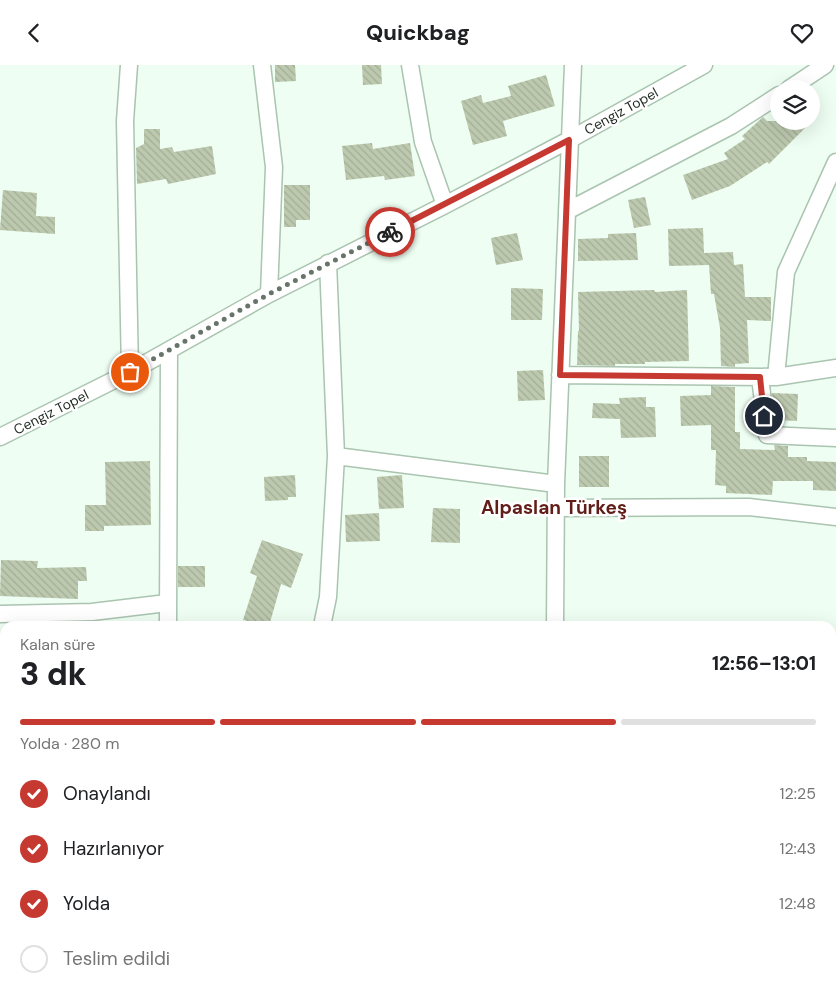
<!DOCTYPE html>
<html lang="tr">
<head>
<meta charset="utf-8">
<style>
  body { margin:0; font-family:"DM Sans",sans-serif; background:#f6f6f6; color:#202124; height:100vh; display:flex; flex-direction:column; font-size:19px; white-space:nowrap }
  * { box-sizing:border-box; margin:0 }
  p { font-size:16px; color:#757577 }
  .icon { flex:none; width:28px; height:28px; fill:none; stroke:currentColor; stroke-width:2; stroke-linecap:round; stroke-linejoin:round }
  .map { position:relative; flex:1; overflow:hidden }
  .sheet { position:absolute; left:0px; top:556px; width:836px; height:376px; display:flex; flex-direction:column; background:#fff; border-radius:15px 15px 0 0; box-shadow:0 5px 20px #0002 }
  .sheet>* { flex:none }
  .fabs { position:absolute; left:770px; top:15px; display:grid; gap:10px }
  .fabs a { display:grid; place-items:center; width:50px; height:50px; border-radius:50%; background:#fff; box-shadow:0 5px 20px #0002; font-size:25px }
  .pin { position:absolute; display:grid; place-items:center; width:42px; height:42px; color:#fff; margin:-21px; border:2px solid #fff; border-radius:50%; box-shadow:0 1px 5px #0007 }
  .courier { position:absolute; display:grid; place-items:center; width:50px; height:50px; margin:-25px; border:4px solid #c63930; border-radius:50%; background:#fff; color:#222; box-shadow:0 1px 6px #0007 }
  .headline em { font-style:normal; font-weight:800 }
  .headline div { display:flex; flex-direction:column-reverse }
  .headline { display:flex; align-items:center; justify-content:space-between; height:85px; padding:0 20px }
  h1 { font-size:32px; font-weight:800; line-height:38px }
  .bar { display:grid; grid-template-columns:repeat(4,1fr); gap:8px 5px; align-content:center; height:60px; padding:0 20px }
  .bar i { height:6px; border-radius:4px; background:#e0e0e0 }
  .bar .current { background:#c63930 }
  .bar p { grid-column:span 4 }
  ol { padding:0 20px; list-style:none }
  li { display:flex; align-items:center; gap:15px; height:55px }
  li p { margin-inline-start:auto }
  li .icon { padding:5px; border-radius:50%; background:#c63930; color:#fff; stroke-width:4 }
  li:last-child { color:#757577 }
  li i { width:28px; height:28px; border:2px solid #e0e0e0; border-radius:50% }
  header { display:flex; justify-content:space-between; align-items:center; height:65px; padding:0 20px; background:#fff; font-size:22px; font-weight:800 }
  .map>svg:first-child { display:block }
</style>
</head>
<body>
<header><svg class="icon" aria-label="back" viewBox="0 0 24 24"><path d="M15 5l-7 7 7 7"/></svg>Quickbag<svg class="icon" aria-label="heart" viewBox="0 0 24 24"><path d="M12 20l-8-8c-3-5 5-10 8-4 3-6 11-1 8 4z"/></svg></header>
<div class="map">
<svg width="836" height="932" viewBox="0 0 836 932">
  <defs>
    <pattern id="building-back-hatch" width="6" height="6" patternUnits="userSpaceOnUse" patternTransform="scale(1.25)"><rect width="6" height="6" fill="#bdc9af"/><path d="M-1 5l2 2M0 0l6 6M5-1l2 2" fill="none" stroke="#a2ad96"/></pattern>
  </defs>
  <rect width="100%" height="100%" fill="#eefef2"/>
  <path fill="url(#building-back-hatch)" d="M275,0H295L296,16L275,17Z
    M362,0H381L382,19L363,20Z
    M546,10L555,41L503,56L507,71L473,80L461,36L481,30L483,38L511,31L508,21Z
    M763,52L767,56H812L769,99L767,97L730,121L692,135L683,110L728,94L724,88L745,74L742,71Z
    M144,64H160V84L172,82L174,87L212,81L216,109L168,119L166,114L137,119L136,83L144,79Z
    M372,78L373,84L410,78L415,111L385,115L384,111L346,115L342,81Z
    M284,120H310V155H296V162H284Z
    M3,125L37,128L36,151L55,152V169L0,165Z
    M645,132L651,160L634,163L628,135Z
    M703,163L704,188L733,187L734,200L743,199L745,232H771V256L747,255L749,298L735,299V302L721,301L720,263L714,229H711L709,200L669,201L668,164Z
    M517,168L523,195L496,200L491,173Z
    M636,168L638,195L578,196V174L608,173V169Z
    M511,223L543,224L542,255H511Z
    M654,225L655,227L687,225L689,296L645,297V299H615V301L577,300L578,266H579L578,227Z
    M543,305L545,335L518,336L517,306Z
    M711,321L735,322V367H740V384L775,385L774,380L788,381V392H807V396L836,397V426L813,425V416H773L772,430L726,428V421L715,420L716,385H711V360L681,361L680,331L711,330Z
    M772,328L798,329L797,356L775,355Z
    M646,332V342H655L656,372L621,373L620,354L592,353L593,338L620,339L619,333Z
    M579,391H609V422H579Z
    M150,396L151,460L104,461V466H85V440H106L105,397Z
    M295,410L296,432H288V435L265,436L264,412Z
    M402,410L404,443L379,444L377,412Z
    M433,443L460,444V478L431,477Z
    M379,448L380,476L346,477L345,450Z
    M262,475L303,489L291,523L281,519L269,561L243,555L257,511L250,508Z
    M1,495L38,496L37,503L86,502L87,516H78V534L0,531Z
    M178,501H205V522H178Z"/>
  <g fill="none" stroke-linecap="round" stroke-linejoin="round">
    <g stroke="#aac4b0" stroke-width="19">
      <path id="minor" d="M129,0L125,56L130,307
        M262,0L274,102L269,229
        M410,0L423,77L445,140
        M789,24L825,0
        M567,146L731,61L779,30
        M560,310L776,312L836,303
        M760,312L767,370L836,373
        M776,312L786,207L836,97
        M0,372L130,307L269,229L445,140L569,75L704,0
        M336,391L556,419
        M556,443L749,442L836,452
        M0,549L92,547L167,538
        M168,561L169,285
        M322,561L328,532L336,391L328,198
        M555,561L556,419L573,0
        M831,604H836
        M0,680H5
        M831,684H836
        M0,794H5
        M569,928L570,932"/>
    </g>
    <use href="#minor" stroke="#fff" stroke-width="16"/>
  </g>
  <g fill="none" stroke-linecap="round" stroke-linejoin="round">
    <path stroke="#67746a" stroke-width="5" stroke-dasharray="0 9" d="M130,307L269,229L390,167"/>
    <path stroke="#c63930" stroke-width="6" d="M390,167L569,75L560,310L760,312L764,351"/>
  </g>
  <g text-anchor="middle" stroke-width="5" stroke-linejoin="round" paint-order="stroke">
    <g font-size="14" fill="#1f2921" stroke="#fff">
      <text transform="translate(621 46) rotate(-29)" y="5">Cengiz Topel</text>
      <text transform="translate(51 347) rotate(-27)" y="5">Cengiz Topel</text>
    </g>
    <g font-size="19" font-weight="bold" fill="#611d17" stroke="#fff">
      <text x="554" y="449">Alpaslan Türkeş</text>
    </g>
  </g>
</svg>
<div class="fabs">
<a><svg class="icon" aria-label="layers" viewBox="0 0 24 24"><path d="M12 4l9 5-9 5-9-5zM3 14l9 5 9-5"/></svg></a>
</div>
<div class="pin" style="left:130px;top:307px;background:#ea580c"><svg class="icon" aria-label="bag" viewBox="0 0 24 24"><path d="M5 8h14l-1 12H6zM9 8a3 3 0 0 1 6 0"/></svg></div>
<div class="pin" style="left:764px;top:351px;background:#1f2937"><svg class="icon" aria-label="home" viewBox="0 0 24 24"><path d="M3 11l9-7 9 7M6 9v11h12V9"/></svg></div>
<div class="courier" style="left:390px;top:167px"><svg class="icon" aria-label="bike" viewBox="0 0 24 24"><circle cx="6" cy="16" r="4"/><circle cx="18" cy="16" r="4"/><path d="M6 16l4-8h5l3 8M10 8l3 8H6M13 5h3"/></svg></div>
<section class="sheet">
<div class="headline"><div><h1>3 dk</h1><p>Kalan süre</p></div><em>12:56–13:01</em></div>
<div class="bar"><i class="current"></i><i class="current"></i><i class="current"></i><i></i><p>Yolda · 280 m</p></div>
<ol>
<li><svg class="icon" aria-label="check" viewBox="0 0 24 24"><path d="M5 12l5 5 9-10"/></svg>Onaylandı<p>12:25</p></li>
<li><svg class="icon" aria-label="check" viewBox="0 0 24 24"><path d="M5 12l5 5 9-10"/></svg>Hazırlanıyor<p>12:43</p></li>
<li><svg class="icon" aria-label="check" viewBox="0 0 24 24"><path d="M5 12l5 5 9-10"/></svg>Yolda<p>12:48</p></li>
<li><i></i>Teslim edildi</li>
</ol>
</section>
</div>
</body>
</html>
